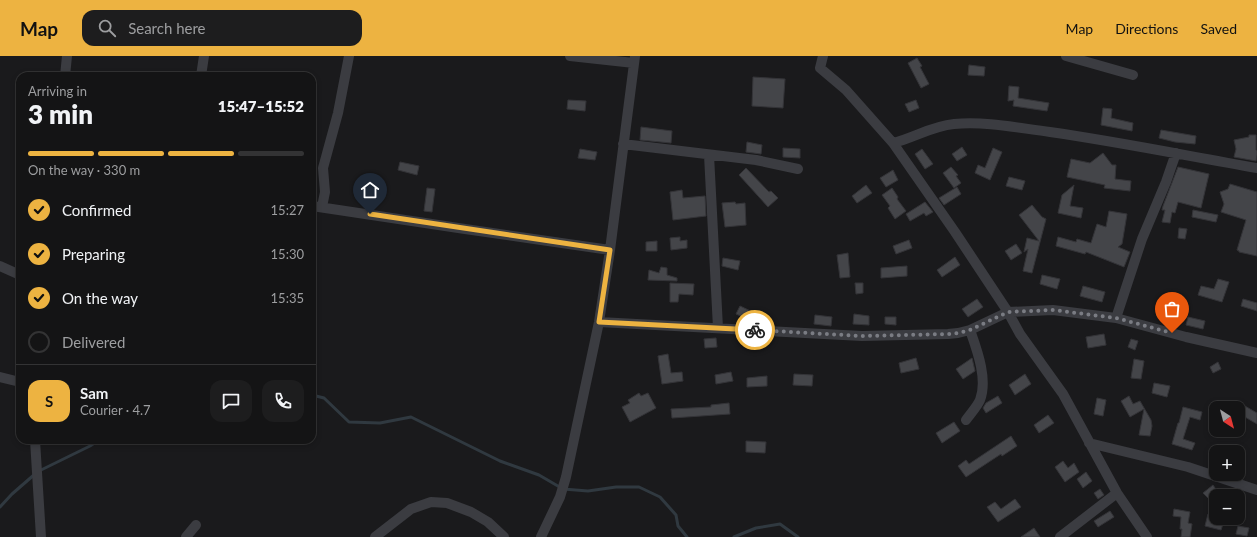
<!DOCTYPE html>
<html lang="en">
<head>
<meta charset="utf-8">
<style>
  body { margin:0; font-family:Lato,sans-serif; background:#1d1d1e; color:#f1f3f6; height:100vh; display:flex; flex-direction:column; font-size:15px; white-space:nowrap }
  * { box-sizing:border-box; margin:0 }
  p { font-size:13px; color:#9d9ea0 }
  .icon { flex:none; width:22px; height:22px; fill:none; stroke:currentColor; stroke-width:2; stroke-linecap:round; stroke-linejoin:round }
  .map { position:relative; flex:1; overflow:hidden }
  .side { position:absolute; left:16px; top:16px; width:300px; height:372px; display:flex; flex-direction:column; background:#141415; border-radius:12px; box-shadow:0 2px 6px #0003,0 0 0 1px #333334 }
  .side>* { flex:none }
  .needle { width:26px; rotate:144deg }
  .tools { position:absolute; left:1209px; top:345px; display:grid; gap:8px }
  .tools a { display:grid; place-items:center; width:36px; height:36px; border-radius:8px; background:#141415; box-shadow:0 2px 6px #0003,0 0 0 1px #333334; font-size:20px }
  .pin { position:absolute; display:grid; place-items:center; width:34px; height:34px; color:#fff; margin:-41px -17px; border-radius:50% 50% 50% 0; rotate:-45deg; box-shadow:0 0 4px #0007 }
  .pin .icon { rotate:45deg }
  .courier { position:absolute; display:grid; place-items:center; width:40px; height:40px; margin:-20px; border:3px solid #edb341; border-radius:50%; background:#fff; color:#222; box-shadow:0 1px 5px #0007 }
  .summary em { font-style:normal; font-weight:800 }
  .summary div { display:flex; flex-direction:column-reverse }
  .summary { display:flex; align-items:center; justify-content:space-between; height:68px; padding:0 12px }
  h1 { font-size:26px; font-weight:800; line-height:30px }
  .bar { display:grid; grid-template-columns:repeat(4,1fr); gap:6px 4px; align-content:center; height:48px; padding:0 12px }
  .bar i { height:5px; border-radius:3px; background:#333334 }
  .bar .on { background:#edb341 }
  .bar p { grid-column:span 4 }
  .line { display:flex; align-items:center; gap:10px; padding:0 12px; border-top:1px solid #333334 }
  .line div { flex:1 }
  .round { display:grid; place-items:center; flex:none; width:42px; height:42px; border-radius:12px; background:#1d1d1e }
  ol { padding:0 12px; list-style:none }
  li { display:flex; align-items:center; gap:12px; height:44px }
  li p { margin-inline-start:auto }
  li .icon { padding:4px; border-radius:50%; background:#edb341; color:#111; stroke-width:4 }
  li:last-child { color:#9d9ea0 }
  li i { width:22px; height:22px; border:2px solid #333334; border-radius:50% }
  header { display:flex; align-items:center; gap:24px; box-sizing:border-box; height:56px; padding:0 20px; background:#edb341; color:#111 }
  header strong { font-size:19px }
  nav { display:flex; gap:22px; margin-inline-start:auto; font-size:14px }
  .search { width:280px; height:36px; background:#1d1d1e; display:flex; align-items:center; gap:10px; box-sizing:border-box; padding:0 14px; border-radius:12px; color:#9d9ea0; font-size:15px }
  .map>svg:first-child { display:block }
</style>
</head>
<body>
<header>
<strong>Map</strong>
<div class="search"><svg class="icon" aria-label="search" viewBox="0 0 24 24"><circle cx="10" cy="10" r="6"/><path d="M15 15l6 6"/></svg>Search here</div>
<nav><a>Map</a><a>Directions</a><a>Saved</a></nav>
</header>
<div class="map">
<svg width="1257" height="481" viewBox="0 0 1257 481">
  <rect width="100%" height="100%" fill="#1a1a1c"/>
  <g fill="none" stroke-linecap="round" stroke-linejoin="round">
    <path stroke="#303940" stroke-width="3" d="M312,339L324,342L349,366L380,367L411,361L500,405L539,419L563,433L588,435L616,431H639L660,441L676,459L678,470L687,481
      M39,415L90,390L99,384
      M0,451L12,438L35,418
      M734,481L756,472L780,468L798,481"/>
  </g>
  <path fill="#444549" stroke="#343438" d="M917,2L922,10L920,11L929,28L921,32L908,7Z
    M969,9L985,11L984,20L968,19Z
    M753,21L785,23L783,52L752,50Z
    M1009,30L1019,31L1018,42L1049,47L1047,55L1013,50L1014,44L1008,45Z
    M568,44L586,45L585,55L567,53Z
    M916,44L919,52L909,56L905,48Z
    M1103,52L1112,53L1111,62L1133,67L1132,75L1101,69Z
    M641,71L672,75L671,87L640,84Z
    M1161,74L1196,80L1195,88L1175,86L1159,82Z
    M1249,79H1256V94L1257,95V99L1256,105L1234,101L1236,93L1234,84L1249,81Z
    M747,86L762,89L761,98L746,96Z
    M962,91L967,99L957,105L952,98Z
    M783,92L800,93V102L783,101Z
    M993,92L1002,96L990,124L975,117L978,109L985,112Z
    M580,93L597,96L595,104L578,102Z
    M922,93L933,108L925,113L915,98Z
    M1103,97L1112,109H1116L1115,123L1131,125L1130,135L1104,132L1105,129L1067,121L1071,103L1090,107Z
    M400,106L419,110L417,119L398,114Z
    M951,111L958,119L956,120L961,127L954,132L943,117Z
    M1178,111L1209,118L1201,152L1178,146L1175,157L1172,156L1170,167L1162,166L1165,154H1162L1163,150Z
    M746,112L769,136L771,135L778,142L768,151L739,119Z
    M893,114L898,124L886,131L880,122Z
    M1009,121L1025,125L1022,134L1006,130Z
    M1230,128L1257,136V200L1239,196V195L1237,194L1246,164L1221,156L1224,148L1220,136L1228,133Z
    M866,129L872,137L857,147L852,140Z
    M1074,129L1070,150L1083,152L1081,162L1058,157L1062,139Z
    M957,131L961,138L944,149L939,142Z
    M427,132L435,133L432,156L424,155Z
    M892,132L898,141L897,143L906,155L895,163L888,152L890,150L882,139Z
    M682,134L683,142L705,140L706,160L673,164L670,136Z
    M735,146L736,148L745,147L746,169L725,171L722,147Z
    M925,146L933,156L926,160L924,157L910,165L906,158Z
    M1032,149L1042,161L1046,163L1032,217L1023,215L1028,193L1024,196L1027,182L1039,185L1019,159Z
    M1193,154L1218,159L1216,166L1192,161Z
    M1109,155L1127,158L1122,188L1118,191L1130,196L1124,211L1086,196L1085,198L1056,190L1058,181L1076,186L1077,183L1091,187L1097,168L1106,171Z
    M1179,172L1187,173L1185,183L1178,182Z
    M680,181V185L687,184V192L671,194L670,182Z
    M909,184L912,192L896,198L893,190Z
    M657,185V195H646V186Z
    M1016,188L1022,197L1011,204L1005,195Z
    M848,197L850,221L840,222L837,199Z
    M955,201L960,209L942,221L937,214Z
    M723,202L740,205L738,214L722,210Z
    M907,210V220L881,222V212Z
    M661,211L667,212V219L677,222V225L648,224L649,214L659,217Z
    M1042,219L1060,223L1057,233L1040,228Z
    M1218,223L1229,226L1222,246L1198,239L1201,230L1214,233Z
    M670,227L694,228L693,239L679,238L678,246H670Z
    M855,227H863V237L856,238Z
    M1083,230L1105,236L1102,246L1080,240Z
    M977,243L983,251L968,261L962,253Z
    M1243,243L1257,247V255L1241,250Z
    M740,250L757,258L754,266L736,258Z
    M854,258L869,260V269L853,268Z
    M815,259L832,261L831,270L814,268Z
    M885,261H896V269L885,268Z
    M1188,261L1205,265L1203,273L1186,269Z
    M1104,278L1106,289L1088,292L1086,281Z
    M716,282L717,291L705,292L704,283Z
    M1131,283L1138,285L1135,294L1128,291Z
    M668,298L671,317L682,316L683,325L662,328L658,300Z
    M916,302L919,313L901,317L899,307Z
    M972,302L975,315L963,323L956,313Z
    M1134,303L1144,305L1141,323L1131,322Z
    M1218,306L1221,313L1213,317L1210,311Z
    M731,316L733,325L716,328L715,319Z
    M794,318L813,319L812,330L793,329Z
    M1025,318L1031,328L1015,339L1009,329Z
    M767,320V330L747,331V322Z
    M1154,327L1170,330L1167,341L1152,337Z
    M639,337L641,340L648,337L656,352L630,366L622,351L630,347L628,344Z
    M998,340L1002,347L986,357L983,352L986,347Z
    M1129,340L1133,348L1140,345L1151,364L1152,370L1150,380L1139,379L1144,353L1130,361L1121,345Z
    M1097,342L1106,344L1103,360L1094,358Z
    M1238,346L1257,357V368L1238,357Z
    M729,347L730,358L672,362L671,353L711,351V349Z
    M1183,351L1202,356L1200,364L1190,361L1183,383L1195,387L1192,394L1172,388L1178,367H1179Z
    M1048,359L1054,367L1039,377L1034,369Z
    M954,366L960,375L942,387L936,377Z
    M1011,380L1017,390L1002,400L1001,398L966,421L958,410L966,404L969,408Z
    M746,385L766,386L765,397L746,396Z
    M1063,405L1068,412L1074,407L1079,416L1065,426L1055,411Z
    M1086,416L1092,425L1083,432L1077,423Z
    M1213,429L1217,435L1208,442L1203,437Z
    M1100,433L1104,439L1098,443L1094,437Z
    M1015,443L1021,451L998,466L987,451L995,446L1001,453Z
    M1174,453L1190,456L1188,467L1192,468L1190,481H1181L1182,473H1180L1181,461L1173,460Z
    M1110,455L1114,461L1098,471L1094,465Z
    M1208,458L1216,460V462H1225L1221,474L1205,470Z
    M1238,470L1249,472L1247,480L1236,478Z
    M1034,472L1040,481H1021Z"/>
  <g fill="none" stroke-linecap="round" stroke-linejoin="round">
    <path stroke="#3b3c41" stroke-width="10" d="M570,0L634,7
      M823,0L820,12L846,34L893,87L955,176L1008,256L1020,278L1063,338L1117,437L1147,481
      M1066,0L1133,19
      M65,20L67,0
      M201,20L204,0
      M893,87C913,82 932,70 954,68C986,65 1018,72 1050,76C1120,86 1188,100 1257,112
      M623,88L756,104L798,113
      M709,99L718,272
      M312,150L465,173L610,194
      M322,151L325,136L323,112L338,57L349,0
      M0,210L20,219
      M1116,262L1142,183L1166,126L1176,97
      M599,266L862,280L948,278L958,277L970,274L1008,256L1053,254L1116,262L1186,281L1257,297
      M0,321L20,326
      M966,364C970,358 977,351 980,344C988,323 977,294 970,274
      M35,384L41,481
      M1089,387L1188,411L1257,434
      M186,481L196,469
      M375,481L411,453L431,446L447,447L471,456L488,466L504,481
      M541,481L560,441L566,421L599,266L610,194L635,0
      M1060,481L1117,437"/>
  </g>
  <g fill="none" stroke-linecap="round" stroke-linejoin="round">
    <path stroke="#7a7c83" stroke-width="4" stroke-dasharray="0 7.2" d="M755,274L862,280L948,278L958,277L970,274L1008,256L1053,254L1116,262L1172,277"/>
    <path stroke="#edb341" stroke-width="5" d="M370,158L610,194L599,266L755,274"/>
  </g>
</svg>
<div class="tools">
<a><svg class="needle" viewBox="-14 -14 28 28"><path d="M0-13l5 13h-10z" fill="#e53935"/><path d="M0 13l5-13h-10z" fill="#9d9ea0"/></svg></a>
<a>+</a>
<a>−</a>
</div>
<div class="pin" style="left:1172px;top:277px;background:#ea580c"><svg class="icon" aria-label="bag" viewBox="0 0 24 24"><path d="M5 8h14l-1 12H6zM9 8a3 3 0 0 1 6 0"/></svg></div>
<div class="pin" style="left:370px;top:158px;background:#1f2937"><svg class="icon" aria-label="home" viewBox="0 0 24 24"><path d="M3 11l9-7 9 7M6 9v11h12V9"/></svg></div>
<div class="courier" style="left:755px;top:274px"><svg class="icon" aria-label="bike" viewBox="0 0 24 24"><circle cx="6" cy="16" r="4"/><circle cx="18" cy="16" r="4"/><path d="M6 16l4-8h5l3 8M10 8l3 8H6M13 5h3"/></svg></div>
<section class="side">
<div class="summary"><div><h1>3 min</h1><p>Arriving in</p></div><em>15:47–15:52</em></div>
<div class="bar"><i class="on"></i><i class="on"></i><i class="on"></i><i></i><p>On the way · 330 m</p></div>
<ol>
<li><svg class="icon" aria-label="check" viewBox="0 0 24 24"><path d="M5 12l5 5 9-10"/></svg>Confirmed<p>15:27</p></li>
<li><svg class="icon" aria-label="check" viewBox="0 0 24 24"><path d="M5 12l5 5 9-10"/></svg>Preparing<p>15:30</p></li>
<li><svg class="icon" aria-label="check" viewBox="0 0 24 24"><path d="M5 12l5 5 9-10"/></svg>On the way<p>15:35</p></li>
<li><i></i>Delivered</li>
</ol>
<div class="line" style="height:72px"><b class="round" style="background:#edb341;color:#111">S</b><div><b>Sam</b><p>Courier · 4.7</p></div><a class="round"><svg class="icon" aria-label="chat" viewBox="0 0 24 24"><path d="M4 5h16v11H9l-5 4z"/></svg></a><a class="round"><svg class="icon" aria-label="phone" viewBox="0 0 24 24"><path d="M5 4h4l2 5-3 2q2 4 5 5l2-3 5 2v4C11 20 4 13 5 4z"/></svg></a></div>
</section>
</div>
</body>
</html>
